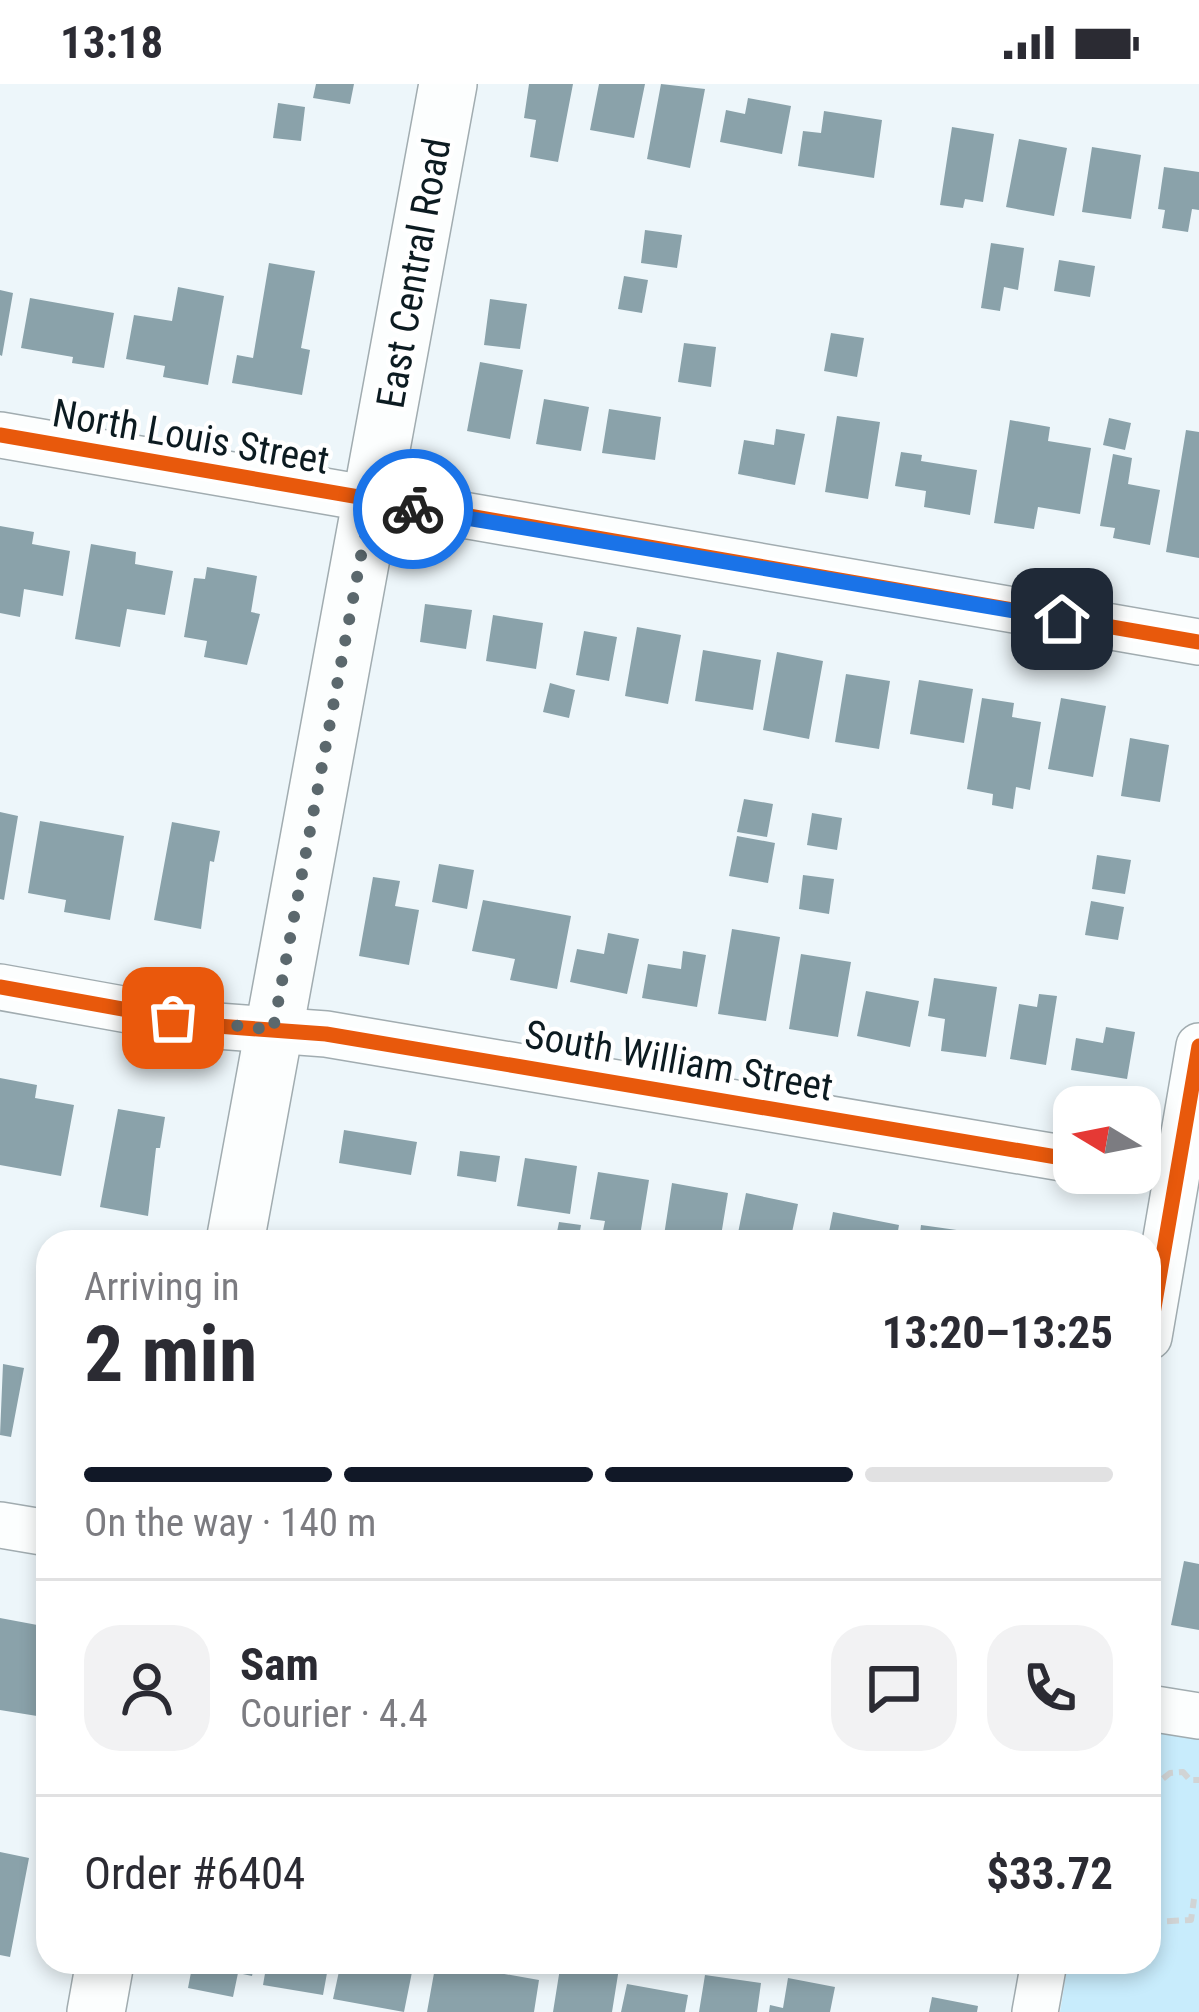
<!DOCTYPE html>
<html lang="en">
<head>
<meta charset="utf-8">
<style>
  body { margin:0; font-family:"Roboto Condensed",sans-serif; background:#f2f2f3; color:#2b2b33; height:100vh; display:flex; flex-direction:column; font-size:45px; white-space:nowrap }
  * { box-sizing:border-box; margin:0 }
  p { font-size:39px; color:#7c7c81 }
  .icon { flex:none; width:66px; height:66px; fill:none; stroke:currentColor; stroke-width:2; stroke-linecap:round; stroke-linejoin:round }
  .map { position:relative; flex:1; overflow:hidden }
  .details { position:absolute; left:36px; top:1146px; width:1125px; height:744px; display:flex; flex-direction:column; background:#fff; border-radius:36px; box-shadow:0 6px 18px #0003 }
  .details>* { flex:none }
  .needle { width:78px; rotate:280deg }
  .tools { position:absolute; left:1053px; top:1002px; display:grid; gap:24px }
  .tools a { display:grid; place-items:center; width:108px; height:108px; border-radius:24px; background:#fff; box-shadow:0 6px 18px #0003; font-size:60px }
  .pin { position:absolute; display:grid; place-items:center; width:102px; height:102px; color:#fff; margin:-51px; border-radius:24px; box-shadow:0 6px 18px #0006 }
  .courier { position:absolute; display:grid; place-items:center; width:120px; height:120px; margin:-60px; border:9px solid #1a73e8; border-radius:50%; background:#fff; color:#222; box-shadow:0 3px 15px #0007 }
  .headline em { font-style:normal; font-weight:700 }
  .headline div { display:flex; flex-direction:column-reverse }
  .headline { display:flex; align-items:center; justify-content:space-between; height:204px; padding:0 48px }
  h1 { font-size:78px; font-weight:700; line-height:90px }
  .bar { display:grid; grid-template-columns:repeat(4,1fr); gap:18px 12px; align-content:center; height:144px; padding:0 48px }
  .bar i { height:15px; border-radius:9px; background:#e1e1e2 }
  .bar .current { background:#111827 }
  .bar p { grid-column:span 4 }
  .line { display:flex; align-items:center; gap:30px; padding:0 48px; border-top:3px solid #e1e1e2 }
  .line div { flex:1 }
  .round { display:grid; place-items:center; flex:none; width:126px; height:126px; border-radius:36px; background:#f2f2f3 }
  .status { display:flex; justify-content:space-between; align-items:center; height:84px; padding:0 60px; background:#fff; direction:ltr }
  .status svg { height:33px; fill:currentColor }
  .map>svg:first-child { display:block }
</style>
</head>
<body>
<div class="status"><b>13:18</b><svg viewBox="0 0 49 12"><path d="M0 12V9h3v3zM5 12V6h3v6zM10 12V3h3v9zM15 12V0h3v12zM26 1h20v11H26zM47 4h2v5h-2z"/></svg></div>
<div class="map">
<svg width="1199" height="1928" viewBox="0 0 1199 1928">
  <rect width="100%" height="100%" fill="#edf6fa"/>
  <path fill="#c8ecfc" d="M1149,1643L1199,1652V1928H1060L1068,1878H1149Z"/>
  <path fill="#8aa2aa" d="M316,0H354L350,20L313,14Z
    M529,0H573L558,78L530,73L536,36L524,34Z
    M599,0H645L634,54L590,46Z
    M661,0L705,5L690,84L647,75Z
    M748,14L791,22L782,70L720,58L726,26L745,30Z
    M278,19L305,23L301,57L273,54Z
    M824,27L882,36L874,94L798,82L803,47L821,49Z
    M952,43L994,50L983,118L965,115L963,124L940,121Z
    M1019,55L1067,64L1054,132L1006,123Z
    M1092,63L1141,71L1131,135L1082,128Z
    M1164,83L1199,88V126L1192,125L1188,148L1162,144L1165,126L1158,125Z
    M645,146L682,151L677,184L641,179Z
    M991,159L1024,164L1018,206L1004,203L1000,227L981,224Z
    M1059,176L1095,182L1090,213L1054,207Z
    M269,179L315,187L301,264L310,266L302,311L232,299L237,271L253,274Z
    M624,192L648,196L642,229L618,225Z
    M178,203L224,212L208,301L163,293L165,282L126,275L134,231L172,237Z
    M0,206L13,209L2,272L0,271Z
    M30,214L114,229L104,284L72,279L73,273L21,264Z
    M490,215L527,220L520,265L484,261Z
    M831,249L864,254L857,293L824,287Z
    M684,259L716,263L711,303L678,298Z
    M480,278L523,286L510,355L467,347Z
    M544,315L589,323L581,367L536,360Z
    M609,325L661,333L655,376L602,369Z
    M837,332L880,338L868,415L825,408Z
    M1109,334L1131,339L1125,366L1103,361Z
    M1010,336L1050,343L1048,357L1091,364L1080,430L1038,423L1034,445L994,439Z
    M776,345L805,350L795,401L738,390L744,356L774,361Z
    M1186,346L1199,348V474L1166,468Z
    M901,368L922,371L921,377L977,386L970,431L924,423L926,407L895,402Z
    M1113,370L1132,374L1128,400L1160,406L1150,461L1113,454L1115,444L1100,442Z
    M0,442L34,448L32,460L70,467L63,512L24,505L20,533L0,529Z
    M91,460L136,468L135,480L173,487L165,531L127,525L120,563L75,555Z
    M207,483L257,492L251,528L260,530L247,581L204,573L207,557L184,553L194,494L205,495Z
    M425,520L472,526L466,565L420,558Z
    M493,531L543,539L536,585L486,577Z
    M637,543L681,551L668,620L625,612Z
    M584,547L617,553L609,597L576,591Z
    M703,566L761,576L753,626L695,617Z
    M777,568L823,577L809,655L763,646Z
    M846,590L890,597L879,665L835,658Z
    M919,596L973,605L964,659L910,650Z
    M550,599L575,606L569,634L543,628Z
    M982,614L1014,619L1012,633L1041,638L1030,706L1016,703L1013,725L992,721L993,710L967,705Z
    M1061,614L1106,622L1093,693L1048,685Z
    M1130,654L1169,661L1160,718L1121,712Z
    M744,715L773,720L767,753L737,748Z
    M0,728L18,732L4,816L0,815Z
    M812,729L842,734L837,766L807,761Z
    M40,737L124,752L110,836L64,828L66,816L28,809Z
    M172,738L220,747L214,778L210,777L201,845L154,836Z
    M737,752L775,759L768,799L729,792Z
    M1097,771L1131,776L1125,810L1092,805Z
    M439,780L474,786L467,825L432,818Z
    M803,791L834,795L829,830L799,825Z
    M373,793L400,797L395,822L419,826L409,881L359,872Z
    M483,816L571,832L557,905L510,896L515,875L472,867Z
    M1091,817L1124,823L1118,856L1085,851Z
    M732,845L780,853L766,937L718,930Z
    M608,849L639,855L627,910L570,898L577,865L604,870Z
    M683,867L706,871L697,923L642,914L648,880L681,885Z
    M801,870L851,878L838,953L789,945Z
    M934,894L997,903L986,973L941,967L945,935L928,932Z
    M866,907L919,917L910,963L857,952Z
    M1039,910L1057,912L1046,981L1010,975L1019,920L1037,923Z
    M1106,943L1135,948L1127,995L1071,986L1076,954L1103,959Z
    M0,994L37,1001L35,1014L74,1021L61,1092L0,1081Z
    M118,1025L165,1033L160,1064H156L148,1132L100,1123Z
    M344,1046L417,1058L411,1091L339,1079Z
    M460,1067L500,1072L496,1098L457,1092Z
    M525,1074L577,1082L570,1130L517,1122Z
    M598,1088L649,1096L639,1158L602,1152L605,1137L590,1135Z
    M672,1099L728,1109L720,1158H663Z
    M746,1109L798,1120L790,1158L737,1154Z
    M833,1128L899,1141L896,1158H827Z
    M559,1138L581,1141L578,1158H555Z
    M921,1141L971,1148L970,1158H919Z
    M989,1149L1030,1156V1158H988Z
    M3,1280L24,1284L11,1353L0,1351Z
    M1184,1477L1199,1480V1546L1171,1541Z
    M0,1534L48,1543V1570L37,1632L0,1626Z
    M0,1768L29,1774L10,1873L0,1871Z
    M193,1878H255L252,1892L238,1889L233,1913L188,1904Z
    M267,1878H329L323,1911L263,1901Z
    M341,1878H414L404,1928L333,1915Z
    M436,1878L539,1896L534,1928H427Z
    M561,1878H620L612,1928H553Z
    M705,1891L761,1899L757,1928H699Z
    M788,1894L835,1903L830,1928H769L770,1921L783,1924Z
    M627,1900L688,1911L685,1928H621Z
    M932,1913L978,1922L977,1928H929Z"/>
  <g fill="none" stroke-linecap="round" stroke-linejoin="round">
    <g stroke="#a1acb0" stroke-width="48">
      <path id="minor" d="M0,351L1199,558
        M0,903L217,942L326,950L1074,1076
        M1149,1253L1199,962
        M0,1441L48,1449
        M1149,1624L1199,1632
        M1035,1928L1044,1878"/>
    </g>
    <g stroke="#a1acb0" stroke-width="60">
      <path id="major" d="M235,1158L448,0
        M96,1928L105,1878"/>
    </g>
    <path stroke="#d1d4d5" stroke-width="6" stroke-dasharray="12 6" stroke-linecap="butt" d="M1149,1706L1170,1689L1183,1688L1190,1696H1199
      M1149,1838L1191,1836L1194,1815"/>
    <use href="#minor" stroke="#fcfefe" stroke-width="45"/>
    <use href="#major" stroke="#fcfefe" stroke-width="57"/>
    <g stroke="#fff" stroke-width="22">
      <path id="cycleway" d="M0,351L1199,558
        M0,903L217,942L326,950L1074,1076
        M1149,1253L1199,962"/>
    </g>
    <use href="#cycleway" stroke="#e8590c" stroke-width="15"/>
  </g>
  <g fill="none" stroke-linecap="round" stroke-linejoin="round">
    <path stroke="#5b686d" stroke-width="12" stroke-dasharray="0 21.6" d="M173,934L273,946L371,418L413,425"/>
    <path stroke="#1a73e8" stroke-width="15" d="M413,425L1062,535"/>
  </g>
  <g text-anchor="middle" stroke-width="9" stroke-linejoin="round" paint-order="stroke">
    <g font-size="39" fill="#0c1b21" stroke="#fff">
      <text transform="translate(413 189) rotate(-80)" y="14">East Central Road</text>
      <text transform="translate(191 352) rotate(10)" y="14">North Louis Street</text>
      <text transform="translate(679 976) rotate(10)" y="14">South William Street</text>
    </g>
  </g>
</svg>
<div class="tools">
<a><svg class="needle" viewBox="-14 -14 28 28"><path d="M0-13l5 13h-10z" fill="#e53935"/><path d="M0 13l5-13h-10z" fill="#7c7c81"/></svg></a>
</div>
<div class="pin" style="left:173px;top:934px;background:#ea580c"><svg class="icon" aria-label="bag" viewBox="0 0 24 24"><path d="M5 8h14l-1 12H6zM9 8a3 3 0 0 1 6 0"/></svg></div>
<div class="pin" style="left:1062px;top:535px;background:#1f2937"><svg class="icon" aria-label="home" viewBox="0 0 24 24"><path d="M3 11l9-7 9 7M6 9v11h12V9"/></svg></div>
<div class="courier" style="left:413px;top:425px"><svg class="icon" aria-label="bike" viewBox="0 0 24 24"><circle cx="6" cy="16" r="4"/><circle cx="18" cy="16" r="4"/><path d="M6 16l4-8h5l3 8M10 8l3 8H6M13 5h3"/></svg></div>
<section class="details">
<div class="headline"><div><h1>2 min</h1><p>Arriving in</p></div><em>13:20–13:25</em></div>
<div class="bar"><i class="current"></i><i class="current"></i><i class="current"></i><i></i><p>On the way · 140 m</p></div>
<div class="line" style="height:216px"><a class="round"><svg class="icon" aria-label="person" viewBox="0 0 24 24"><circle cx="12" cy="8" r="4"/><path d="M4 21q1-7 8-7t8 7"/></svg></a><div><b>Sam</b><p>Courier · 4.4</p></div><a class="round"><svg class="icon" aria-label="chat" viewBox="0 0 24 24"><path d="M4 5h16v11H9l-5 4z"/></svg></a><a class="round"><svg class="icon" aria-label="phone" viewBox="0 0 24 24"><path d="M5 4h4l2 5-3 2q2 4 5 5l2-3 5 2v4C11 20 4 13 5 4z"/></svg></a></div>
<div class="line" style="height:156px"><div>Order #6404</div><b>$33.72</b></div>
</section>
</div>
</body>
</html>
